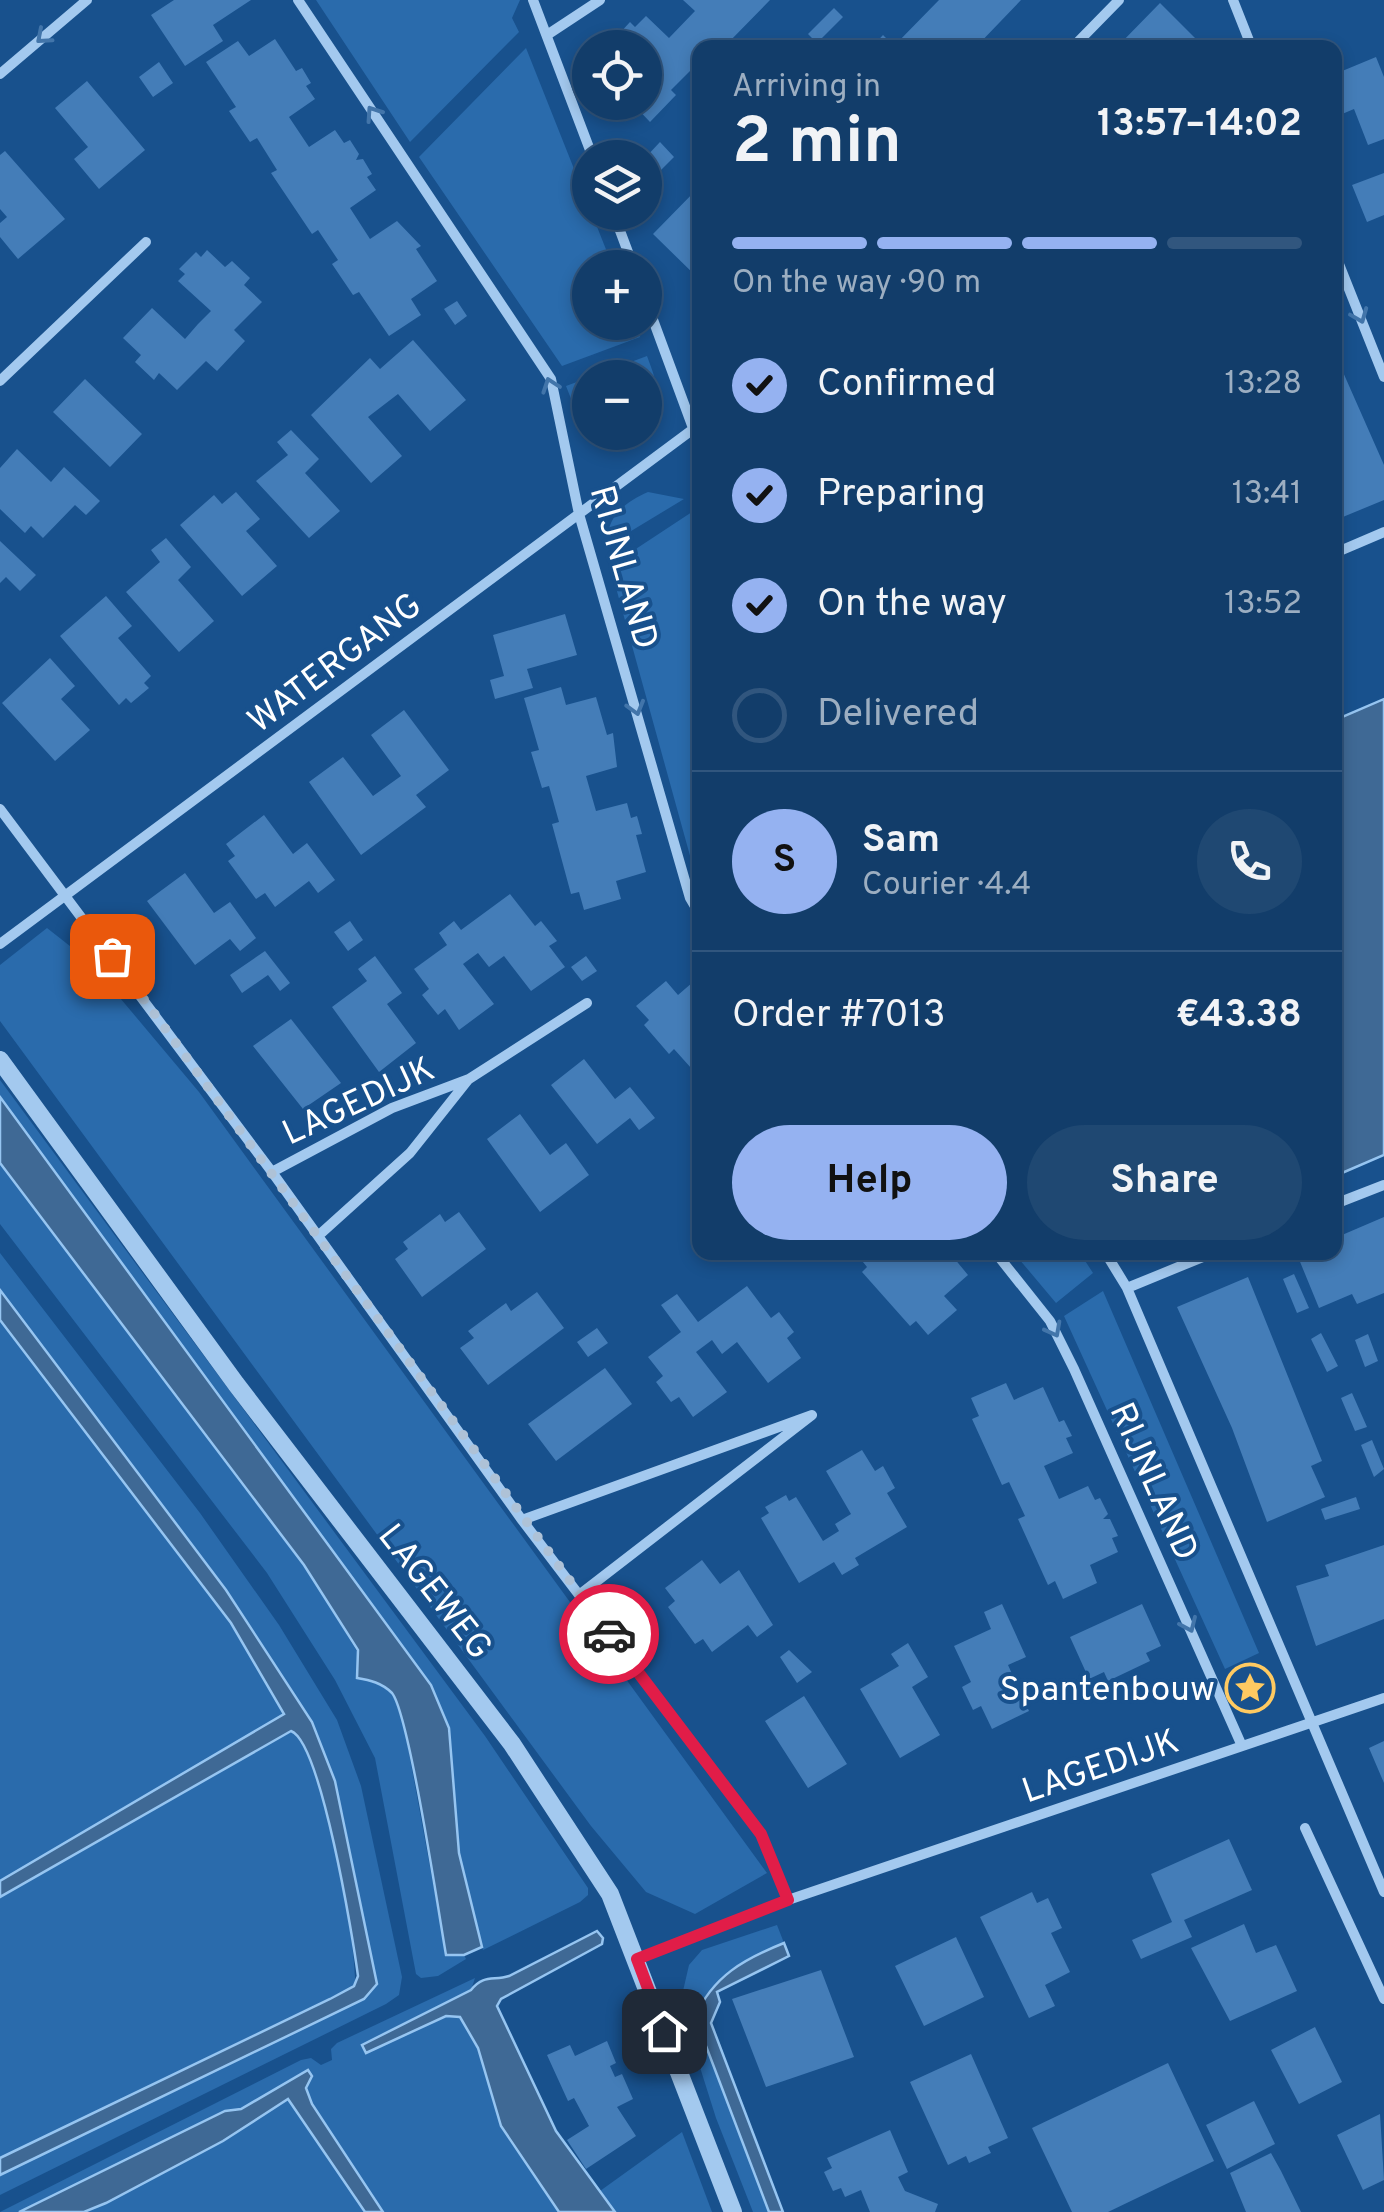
<!DOCTYPE html>
<html lang="en">
<head>
<meta charset="utf-8">
<style>
  body { margin:0; font-family:Overpass,sans-serif; background:#1f4872; color:#f1f3f6; height:100vh; display:flex; flex-direction:column; font-size:38px; white-space:nowrap }
  * { box-sizing:border-box; margin:0 }
  p { font-size:32px; color:#9caec1 }
  .icon { flex:none; width:55px; height:55px; fill:none; stroke:currentColor; stroke-width:2; stroke-linecap:round; stroke-linejoin:round }
  .map { position:relative; flex:1; overflow:hidden }
  .side { position:absolute; left:692px; top:40px; width:650px; height:1220px; display:flex; flex-direction:column; background:#123d6a; border-radius:20px; box-shadow:0 5px 15px #0003,0 0 0 2px #31567e }
  .side>* { flex:none }
  .fabs { position:absolute; left:572px; top:30px; display:grid; gap:20px }
  .fabs a { display:grid; place-items:center; width:90px; height:90px; border-radius:50%; background:#123d6a; box-shadow:0 5px 15px #0003,0 0 0 2px #31567e; font-size:50px }
  .pin { position:absolute; display:grid; place-items:center; width:85px; height:85px; color:#fff; margin:-42px; border-radius:20px; box-shadow:0 5px 15px #0006 }
  .courier { position:absolute; display:grid; place-items:center; width:100px; height:100px; margin:-50px; border:8px solid #e11d48; border-radius:50%; background:#fff; color:#222; box-shadow:0 2px 12px #0007 }
  .overview em { font-style:normal; font-weight:700 }
  .overview div { display:flex; flex-direction:column-reverse }
  .overview { display:flex; align-items:center; justify-content:space-between; height:170px; padding:0 40px }
  h1 { font-size:65px; font-weight:700; line-height:75px }
  .bar { display:grid; grid-template-columns:repeat(4,1fr); gap:15px 10px; align-content:center; height:120px; padding:0 40px }
  .bar i { height:12px; border-radius:8px; background:#31567e }
  .bar .on { background:#95b2f1 }
  .bar p { grid-column:span 4 }
  .line { display:flex; align-items:center; gap:25px; padding:0 40px; border-top:2px solid #31567e }
  .line div { flex:1 }
  .round { display:grid; place-items:center; flex:none; width:105px; height:105px; border-radius:52px; background:#1f4872 }
  ol { padding:0 40px; list-style:none }
  li { display:flex; align-items:center; gap:30px; height:110px }
  li p { margin-inline-start:auto }
  li .icon { padding:10px; border-radius:50%; background:#95b2f1; color:#111; stroke-width:4 }
  li:last-child { color:#9caec1 }
  li i { width:55px; height:55px; border:5px solid #31567e; border-radius:50% }
  .cta { display:flex; gap:20px; margin-top:auto; padding:20px 40px }
  .cta a { flex:1; height:115px; border-radius:60px; background:#95b2f1; color:#111; font-size:40px; font-weight:700; line-height:115px; text-align:center }
  .cta a+a { background:#1f4872; color:#f1f3f6 }
  .map>svg:first-child { display:block }
</style>
</head>
<body>
<div class="map">
<svg width="1384" height="2212" viewBox="0 0 1384 2212">
  <rect width="100%" height="100%" fill="#18518d"/>
  <path fill="#2a6bac" d="M316,0H520L512,18L519,32L410,142Z
    M526,48L613,267L590,268V322L634,323L640,337L562,366L419,157Z
    M647,356C656,380 664,399 645,420V378H590V427L577,414L566,386Z
    M648,492L684,499L608,545C605,517 625,502 648,492Z
    M698,508L700,513V892L610,566Z
    M47,928L89,961L199,1092L767,1873L695,1914L646,1892L591,1826L0,1021V965Z
    M0,1080L485,1736L588,1888V1895L580,1902L483,1950L459,1853L449,1729L431,1685L10,1112L0,1097Z
    M0,1163L305,1566L375,1681L394,1695L405,1731L446,1954L464,1955L466,1959L438,1976L421,1978L416,1974L375,1758L335,1680L267,1573L0,1224Z
    M0,1253L200,1513L279,1625L337,1720L361,1786L402,1977L399,1995L386,2004L0,2195V2175L364,1999L376,1984L343,1814L312,1722L226,1590L0,1290Z
    M1014,1253H1080L1093,1273L1056,1303Z
    M1103,1291L1259,1653L1225,1669L1064,1316Z
    M0,1320L231,1623L285,1715L0,1881Z
    M291,1731L298,1732C307,1747 316,1764 321,1781C329,1809 361,1968 354,1986L0,2158V1897Z
    M777,1925L784,1943C744,1959 713,1976 695,2017L769,2212H753L716,2118L680,2004L689,1965L702,1950Z
    M475,1978L471,1990L363,2044L367,2053L446,2016L460,2017L478,2048L501,2126L559,2212H383L312,2104L306,2088L308,2070L241,2109L225,2111L19,2212H0L301,2060L311,2058L321,2065L332,2060L331,2049L337,2043Z
    M288,2098L365,2212H84L207,2150Z
    M682,2132L712,2212H615L600,2191Z"/>
  <path fill="#3f6995" stroke="#96c5f1" stroke-width="2.5" d="M1384,699V1155L1335,1176V720Z
    M0,1097L431,1685L449,1728L459,1853L482,1947L464,1955H446C439,1915 409,1714 392,1693C382,1683 370,1680 357,1678L358,1650L304,1565L0,1163Z
    M0,1290L226,1590L312,1722L335,1781L377,1984L364,1999L0,2175V2158L330,1999L354,1986L358,1976C353,1938 321,1742 291,1731L0,1897V1881L284,1714L231,1623L0,1320Z
    M597,1931L603,1938L602,1944L501,1999L497,2006L556,2131L615,2212H559L501,2126L478,2048L460,2017L446,2016L366,2053L362,2045L471,1990C484,1974 493,1981 509,1976Z
    M784,1943L789,1956L717,1992L720,2002L711,2023L783,2212H769L695,2017C713,1976 744,1959 784,1943Z
    M308,2070L312,2076L306,2088L312,2104L383,2212H365L288,2099L223,2141L106,2203L84,2212H19L225,2111L241,2109Z"/>
  <path fill="#447db8" d="M174,0H251L213,25L223,41L185,66L151,15Z
    M683,0H770L727,44L722,39L713,48H700V61L671,90L676,95L650,122L631,102H645V48H614L622,40L618,35L630,22L635,27L646,16L669,38L695,11Z
    M939,0H1021L975,48H871L883,35L894,46Z
    M1160,3L1205,48H1116Z
    M834,8L843,17L817,43L808,34Z
    M275,39L296,71L302,68L311,83L306,86L315,99L289,117L309,147L335,130L344,143L350,140L359,154L356,160L363,159L372,174L367,177L376,190L350,208L370,239L397,221L421,246L416,249L437,281L411,299L421,315L389,336L359,292L353,295L332,264L338,260L318,230L312,234L271,173L277,170L257,138L250,142L229,111L236,107L206,62L238,41L249,56Z
    M1376,57L1384,77V139L1368,145L1354,109L1335,117V74Z
    M159,62L173,83L153,97L139,77Z
    M87,81L145,150L99,189L74,159L88,147L55,108Z
    M660,142L674,157L647,184L645,158Z
    M5,151L65,219L18,259L0,237V223L7,217L0,209V155Z
    M1384,173V215L1367,222L1352,185Z
    M700,186V280L653,234Z
    M207,250L225,267L232,261L250,278L244,285L262,302L234,330L245,341L217,371L206,361L177,390L159,373L154,380L135,362L141,355L123,338L152,308L185,339L198,324L211,311L178,281L185,274L179,269L196,252L201,257Z
    M457,301L467,316L455,325L444,309Z
    M413,340L466,400L430,431L398,394L368,417L402,456L371,483L311,415L370,358L380,369Z
    M1335,354L1384,465V500L1338,519Z
    M85,379L142,434L110,467L53,412Z
    M291,430L319,459L305,473L340,511L309,538L256,481L288,455L277,442Z
    M17,449L51,482L64,467L100,501L86,515L75,505L43,538L31,526L25,533L0,509V468Z
    M236,492L260,519L246,531L277,566L242,596L180,525L214,495L222,504Z
    M166,538L191,567L178,580L214,621L179,652L126,592L160,562L151,550Z
    M0,541L36,575L20,591L6,577L0,583Z
    M106,596L132,626L118,638L151,676L144,683L149,688L131,703L126,698L119,705L60,636Z
    M565,614L577,655L527,669L533,688L495,699L490,680L504,676L493,635Z
    M50,658L75,686L61,699L90,730L55,761L2,703Z
    M561,687L566,705L596,697L607,735L613,733L617,767L586,776L596,811L627,803L631,818L637,816L642,834L636,835L646,872L616,881L621,899L584,910L579,892L571,894L552,824L559,822L549,786L542,788L531,752L539,750L524,698Z
    M404,710L449,770L416,795L426,807L361,855L309,782L343,757L373,796L401,776L371,735Z
    M264,815L293,854L307,843L335,880L318,893L309,881L275,907L265,893L256,899L228,861L235,856L226,844Z
    M185,873L214,913L230,902L256,938L240,951L230,939L195,965L147,901Z
    M510,894L535,926L541,921L557,941L549,946L565,967L531,991L504,956L489,967L478,953L463,964L494,1004L459,1030L445,1009L438,1015L422,995L429,989L414,969L447,945L439,933L454,921L461,930Z
    M350,921L363,940L348,951L334,932Z
    M265,951L290,983L280,991L268,975L242,993L230,975Z
    M375,956L402,993L387,1004L416,1043L379,1072L332,1007L367,981L358,969Z
    M586,956L597,971L582,981L571,967Z
    M700,976V1078L674,1049L669,1054L644,1025L649,1020L636,1006L666,981L678,995Z
    M291,1019L341,1083L303,1109L253,1046Z
    M584,1059L615,1099L630,1087L655,1118L639,1130L630,1118L597,1144L551,1085Z
    M520,1114L550,1155L566,1143L589,1175L540,1212L487,1139Z
    M459,1212L486,1249L422,1297L395,1259L408,1249L403,1242L440,1214L445,1222Z
    M1384,1217V1293L1357,1304L1352,1294L1319,1308L1296,1252H1335V1238Z
    M855,1252H949L968,1275L944,1296L957,1310L928,1335L916,1321L910,1326L862,1272L867,1267Z
    M1294,1274L1309,1308L1297,1313L1283,1279Z
    M1248,1277L1322,1461L1311,1466L1325,1497L1267,1522L1232,1428L1177,1307Z
    M747,1286L771,1318L779,1312L794,1332L787,1338L801,1358L768,1383L737,1342L722,1354L712,1340L696,1352L727,1392L693,1417L679,1397L671,1402L656,1382L663,1376L648,1357L681,1332L661,1305L677,1294L698,1322Z
    M537,1292L564,1328L488,1385L460,1348L474,1338L468,1331L506,1303L511,1311Z
    M597,1328L608,1343L588,1357L577,1342Z
    M1321,1333L1338,1366L1327,1372L1311,1339Z
    M1368,1334L1378,1361L1365,1367L1355,1340Z
    M605,1368L632,1404L556,1461L528,1424Z
    M1006,1383L1014,1400L1043,1387L1059,1422L1064,1420L1072,1436L1066,1438L1073,1453L1044,1466L1059,1499L1088,1486L1095,1500L1100,1498L1108,1514L1103,1519H1110L1118,1536L1112,1538L1118,1552L1090,1565L1097,1583L1063,1599L1055,1581L1048,1585L1018,1519L1025,1516L1009,1482L1002,1485L972,1419L979,1416L971,1398Z
    M1352,1393L1367,1427L1355,1431L1341,1398Z
    M1372,1440L1384,1469L1374,1477L1361,1445Z
    M862,1450L875,1471L883,1466L895,1488L887,1493L907,1527L855,1558L859,1565L842,1575L834,1562L799,1583L761,1518L769,1513L765,1507L786,1495L789,1501L796,1497L823,1541L839,1531L835,1524L851,1514L826,1471Z
    M1356,1497L1360,1509L1325,1520L1321,1509Z
    M1384,1545V1619L1316,1646L1296,1586L1329,1576L1325,1565Z
    M702,1560L720,1584L739,1570L773,1625L757,1637L748,1625L712,1652L703,1639L695,1644L668,1607L675,1601L665,1588Z
    M1002,1604L1026,1657L1008,1665L1029,1711L992,1729L981,1706L973,1710L962,1687L971,1682L954,1646L991,1629L984,1612Z
    M1142,1604L1161,1646L1146,1653L1150,1661L1108,1681L1104,1672L1089,1679L1070,1637Z
    M908,1643L928,1677L912,1687L940,1735L900,1758L860,1689L899,1666L891,1654Z
    M789,1650L812,1672L797,1683L780,1657Z
    M804,1696L847,1764L808,1788L765,1721Z
    M1384,1741V1783L1369,1748Z
    M1229,1839L1252,1890L1184,1920L1192,1937L1141,1959L1132,1940L1172,1922L1151,1874Z
    M1032,1892L1037,1903L1048,1898L1062,1928L1051,1933L1070,1972L1045,1985L1055,2006L1029,2018L980,1917Z
    M1244,1924L1256,1953L1276,1945L1297,1991L1230,2021L1191,1948Z
    M956,1937L984,1997L924,2026L895,1966Z
    M821,1970L854,2057L766,2087L732,1999Z
    M1315,2027L1342,2082L1299,2104L1271,2050Z
    M607,2041L616,2063L610,2066L615,2077L622,2074L633,2099L617,2107L636,2136L586,2169L567,2140L589,2126L574,2098L568,2101L547,2055L570,2045L575,2056Z
    M971,2054L1008,2138L988,2147L991,2153L969,2163L966,2156L948,2165L910,2082Z
    M1168,2063L1214,2161L1108,2212H1072L1032,2128Z
    M1254,2101L1275,2144L1227,2169L1206,2125Z
    M1380,2114L1384,2180L1363,2190L1337,2135Z
    M890,2130L908,2172L898,2177L905,2191L938,2204L935,2212H870L861,2190L845,2197L841,2188L833,2191L824,2172L832,2168L827,2158Z
    M1271,2153L1281,2171L1301,2212H1246L1230,2173Z"/>
  <g fill="none" stroke-linecap="round" stroke-linejoin="round">
    <path stroke="#a3c9ef" stroke-width="10" d="M298,0L551,379L579,514L690,898L700,915
      M533,0L593,158
      M1233,0L1252,48
      M547,35L600,0
      M1072,48L1119,0
      M0,74L87,0
      M613,212L634,268
      M1335,254L1384,377
      M645,298L700,447
      M0,381L146,242
      M1335,553L1384,532
      M0,809L272,1172L522,1520L761,1834L788,1900
      M0,944L700,424
      M272,1172L392,1108L469,1079L587,1003
      M1335,1204L1384,1185
      M318,1236L410,1153L468,1080
      M995,1252L1050,1321L1074,1369L1242,1746
      M1105,1252L1127,1288L1384,1892
      M1127,1288L1215,1252
      M522,1520L812,1415L579,1595
      M1305,1828L1384,1999
      M637,1959L788,1900L1384,1698"/>
    <path stroke="#a3c9ef" stroke-width="18" d="M0,1060L236,1384L512,1744L610,1894L733,2212"/>
  </g>
  <defs><path id="oneway-chevron" d="M-2-3.5L2.5 0L-2 3.5" fill="none" stroke-width="1.6" stroke-linecap="round" stroke-linejoin="round" transform="scale(2.5)"/></defs>
  <g stroke="#4275aa">
    <use href="#oneway-chevron" transform="translate(43 37) rotate(139)"/>
    <use href="#oneway-chevron" transform="translate(373 113) rotate(-124)"/>
    <use href="#oneway-chevron" transform="translate(1360 316) rotate(68)"/>
    <use href="#oneway-chevron" transform="translate(550 385) rotate(-109)"/>
    <use href="#oneway-chevron" transform="translate(636 708) rotate(74)"/>
    <use href="#oneway-chevron" transform="translate(1054 1330) rotate(62)"/>
    <use href="#oneway-chevron" transform="translate(1189 1625) rotate(66)"/>
  </g>
  <g fill="none" stroke-linecap="round" stroke-linejoin="round">
    <path stroke="#aec2d7" stroke-width="10" stroke-dasharray="0 18" d="M112,956L609,1634"/>
    <path stroke="#e11d48" stroke-width="12" d="M609,1634L761,1834L788,1900L637,1959L664,2031"/>
  </g>
  <defs>
    <g id="sight-ring" transform="scale(2.5)"><circle r="9.5" fill="#18518d" stroke="#ffca61" stroke-width="1.5"/><path d="M0-6L1.8-2.2L6-1.7L2.9 1.2L3.7 5.4L0 3.3L-3.7 5.4L-2.9 1.2L-6-1.7L-1.8-2.2Z" fill="#ffca61"/></g>
  </defs>
  <g fill-rule="evenodd">
    <use href="#sight-ring" x="1250" y="1688"/>
  </g>
  <g text-anchor="middle" stroke-width="8" stroke-linejoin="round" paint-order="stroke">
    <g font-size="35" fill="#fff" stroke="#18518d">
      <text transform="translate(625 567) rotate(74)" y="12">RIJNLAND</text>
      <text transform="translate(334 662) rotate(-37)" y="12">WATERGANG</text>
      <text transform="translate(358 1100) rotate(-25)" y="12">LAGEDIJK</text>
      <text transform="translate(1155 1481) rotate(66)" y="12">RIJNLAND</text>
      <text transform="translate(436 1591) rotate(52)" y="12">LAGEWEG</text>
      <text transform="translate(1100 1765) rotate(-19)" y="12">LAGEDIJK</text>
    </g>
    <g font-size="35" fill="#fff" stroke="#18518d" text-anchor="end">
      <text x="1215" y="1700">Spantenbouw</text>
    </g>
  </g>
</svg>
<div class="fabs">
<a><svg class="icon" aria-label="locate" viewBox="0 0 24 24"><circle cx="12" cy="12" r="6"/><path d="M12 2v4M12 18v4M2 12h4M18 12h4"/></svg></a>
<a><svg class="icon" aria-label="layers" viewBox="0 0 24 24"><path d="M12 4l9 5-9 5-9-5zM3 14l9 5 9-5"/></svg></a>
<a>+</a>
<a>−</a>
</div>
<div class="pin" style="left:112px;top:956px;background:#ea580c"><svg class="icon" aria-label="bag" viewBox="0 0 24 24"><path d="M5 8h14l-1 12H6zM9 8a3 3 0 0 1 6 0"/></svg></div>
<div class="pin" style="left:664px;top:2031px;background:#1f2937"><svg class="icon" aria-label="home" viewBox="0 0 24 24"><path d="M3 11l9-7 9 7M6 9v11h12V9"/></svg></div>
<div class="courier" style="left:609px;top:1634px"><svg class="icon" aria-label="car" viewBox="0 0 24 24"><path d="M5 17H2v-5l4-1 3-4h7l3 4 3 1v5h-3M9 17h6M6 11h13"/><circle cx="7" cy="17" r="2"/><circle cx="17" cy="17" r="2"/></svg></div>
<section class="side">
<div class="overview"><div><h1>2 min</h1><p>Arriving in</p></div><em>13:57–14:02</em></div>
<div class="bar"><i class="on"></i><i class="on"></i><i class="on"></i><i></i><p>On the way · 90 m</p></div>
<ol>
<li><svg class="icon" aria-label="check" viewBox="0 0 24 24"><path d="M5 12l5 5 9-10"/></svg>Confirmed<p>13:28</p></li>
<li><svg class="icon" aria-label="check" viewBox="0 0 24 24"><path d="M5 12l5 5 9-10"/></svg>Preparing<p>13:41</p></li>
<li><svg class="icon" aria-label="check" viewBox="0 0 24 24"><path d="M5 12l5 5 9-10"/></svg>On the way<p>13:52</p></li>
<li><i></i>Delivered</li>
</ol>
<div class="line" style="height:180px"><b class="round" style="background:#95b2f1;color:#111">S</b><div><b>Sam</b><p>Courier · 4.4</p></div><a class="round"><svg class="icon" aria-label="phone" viewBox="0 0 24 24"><path d="M5 4h4l2 5-3 2q2 4 5 5l2-3 5 2v4C11 20 4 13 5 4z"/></svg></a></div>
<div class="line" style="height:130px"><div>Order #7013</div><b>€43.38</b></div>
<div class="cta"><a>Help</a><a>Share</a></div>
</section>
</div>
</body>
</html>
